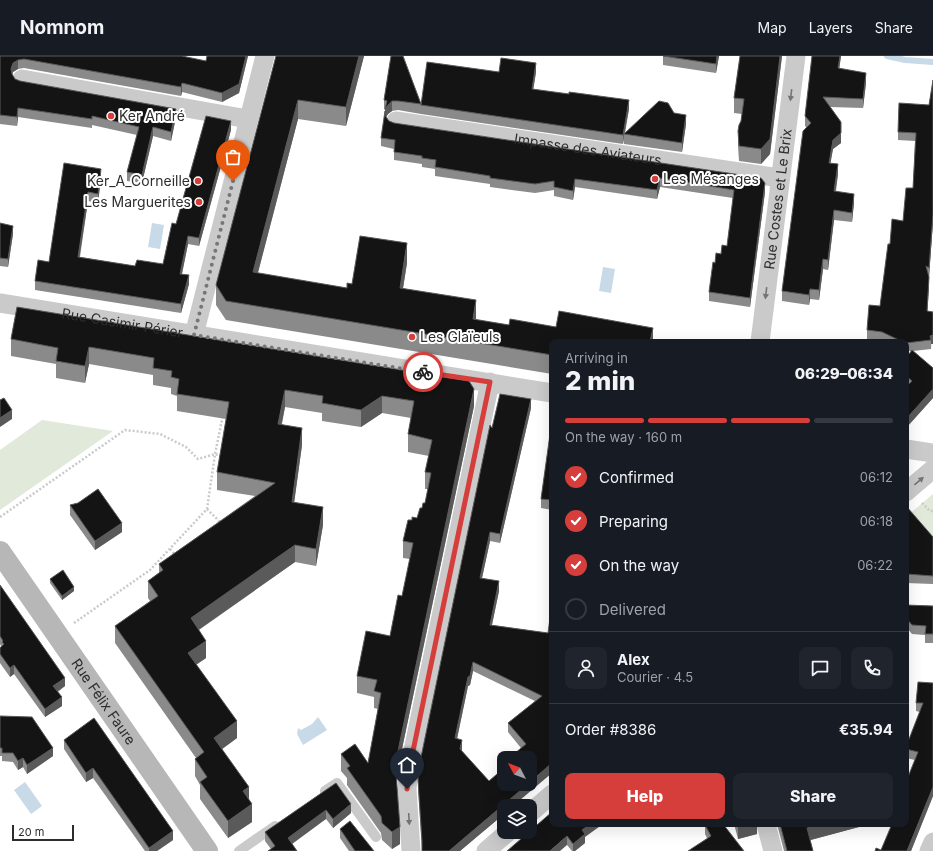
<!DOCTYPE html>
<html lang="en">
<head>
<meta charset="utf-8">
<style>
  body { margin:0; font-family:Inter,sans-serif; background:#20242c; color:#f1f3f6; height:100vh; display:flex; flex-direction:column; font-size:15px; white-space:nowrap }
  * { box-sizing:border-box; margin:0 }
  p { font-size:13px; color:#9ea1a6 }
  .icon { flex:none; width:22px; height:22px; fill:none; stroke:currentColor; stroke-width:2; stroke-linecap:round; stroke-linejoin:round }
  .map { position:relative; flex:1; overflow:hidden }
  .drawer { position:absolute; left:549px; top:283px; width:360px; height:488px; display:flex; flex-direction:column; background:#171b24; border-radius:8px; box-shadow:0 4px 16px #0002 }
  .drawer>* { flex:none }
  .needle { width:26px; rotate:311deg }
  .tools { position:absolute; left:497px; top:695px; display:grid; gap:8px }
  .tools a { display:grid; place-items:center; width:40px; height:40px; border-radius:8px; background:#171b24; box-shadow:0 4px 16px #0002; font-size:20px }
  .scale { position:absolute; left:12px; bottom:10px; width:62px; box-sizing:border-box; padding-left:4px; border:2px solid #2d2d2d; border-top:0; font-size:11px; line-height:14px; white-space:nowrap; color:#2d2d2d; -webkit-text-stroke:3px #fff; paint-order:stroke }
  .pin { position:absolute; display:grid; place-items:center; width:34px; height:34px; color:#fff; margin:-41px -17px; border-radius:50% 50% 50% 0; rotate:-45deg; box-shadow:0 0 4px #0007 }
  .pin .icon { rotate:45deg }
  .courier { position:absolute; display:grid; place-items:center; width:40px; height:40px; margin:-20px; border:3px solid #d63e3c; border-radius:50%; background:#fff; color:#222; box-shadow:0 1px 5px #0007 }
  .head em { font-style:normal; font-weight:800 }
  .head div { display:flex; flex-direction:column-reverse }
  .head { display:flex; align-items:center; justify-content:space-between; height:68px; padding:0 16px }
  h1 { font-size:26px; font-weight:800; line-height:30px }
  .bar { display:grid; grid-template-columns:repeat(4,1fr); gap:6px 4px; align-content:center; height:48px; padding:0 16px }
  .bar i { height:5px; border-radius:3px; background:#363941 }
  .bar .active { background:#d63e3c }
  .bar p { grid-column:span 4 }
  .line { display:flex; align-items:center; gap:10px; padding:0 16px; border-top:1px solid #363941 }
  .line div { flex:1 }
  .round { display:grid; place-items:center; flex:none; width:42px; height:42px; border-radius:8px; background:#20242c }
  ol { padding:0 16px; list-style:none }
  li { display:flex; align-items:center; gap:12px; height:44px }
  li p { margin-inline-start:auto }
  li .icon { padding:4px; border-radius:50%; background:#d63e3c; color:#fff; stroke-width:4 }
  li:last-child { color:#9ea1a6 }
  li i { width:22px; height:22px; border:2px solid #363941; border-radius:50% }
  .cta { display:flex; gap:8px; margin-top:auto; padding:8px 16px }
  .cta a { flex:1; height:46px; border-radius:8px; background:#d63e3c; color:#fff; font-size:16px; font-weight:800; line-height:46px; text-align:center }
  .cta a+a { background:#20242c; color:#f1f3f6 }
  header { display:flex; align-items:center; gap:24px; box-sizing:border-box; height:56px; padding:0 20px; background:#171b24; border-bottom:1px solid #363941 }
  header strong { font-size:19px }
  nav { display:flex; gap:22px; margin-inline-start:auto; font-size:14px }
  .map>svg:first-child { display:block }
</style>
</head>
<body>
<header>
<strong>Nomnom</strong>
<nav><a>Map</a><a>Layers</a><a>Share</a></nav>
</header>
<div class="map">
<svg width="933" height="795" viewBox="0 0 933 795">
  <rect width="100%" height="100%" fill="#fff"/>
  <path fill="#e1e9db" d="M42,364L113,375L0,454V394Z
    M933,438V490L907,460Z"/>
  <path fill="#c8d9e8" d="M152,167L164,169L160,193L148,191Z
    M603,211L615,213L611,237L599,235Z
    M318,661L327,674L303,689L297,678L298,672L301,674L312,668Z
    M25,726L42,750L31,758L14,734Z"/>
  <g fill="none" stroke-linecap="round" stroke-linejoin="round">
    <path stroke="#c8d9e8" stroke-width="6" d="M887,0L905,4L933,6"/>
    <path stroke="#cacaca" stroke-width="2.5" stroke-dasharray="2 2" stroke-linecap="butt" d="M922,447L930,455H933
      M207,453L221,467
      M0,461L125,374L160,378L186,391L198,403L215,398L221,400
      M170,493L176,500
      M74,567L150,514L207,453L215,398L223,359"/>
    <path stroke="#cacaca" stroke-width="10" d="M325,735L337,727L376,781
      M239,795L275,770"/>
    <g stroke="#cacaca" stroke-width="19">
      <path d="M22,23L248,63"/>
      <path id="s1" d="M396,65L780,122"/>
      <path id="s2" d="M0,247L552,337"/>
      <path d="M194,279L265,0"/>
      <path id="s3" d="M760,286L796,0"/>
      <path d="M906,393L933,397"/>
      <path d="M906,436L933,413"/>
      <path d="M530,757L552,738"/>
      <path d="M766,768L773,795"/>
      <path d="M411,795L407,733L409,714L490,326"/>
      <path d="M486,795L508,776"/>
      <path d="M929,795L933,786"/>
    </g>
    <path stroke="#b7b7b7" stroke-width="22" id="s4" d="M0,496L207,795"/>
  </g>
  <path fill="#8a8a8a" fill-rule="evenodd" d="M0,0L206,5L207,0H248L239,37L222,46L182,36L181,40L24,12L18,13L13,16L12,19L15,23L20,25L176,61L171,85L153,80L142,127L127,125V116L137,79L92,69V72L18,61L17,70L0,68Z
    M276,0H364L346,70L298,63L258,217L347,232L352,228L407,207L403,232L476,264L509,269L653,286H552V318L226,264L216,249V229Z
    M391,0L421,48V58L398,54L392,55L388,58L386,61L389,65L394,67L765,136L750,251L709,245V236L715,207L727,190L733,142L660,131L657,143L575,131L573,144L554,140V134L535,137L490,131V128L435,120V113L422,111V108L394,104V93L381,90V82L385,57V54L384,53V44Z
    M663,0H719L716,17L663,9Z
    M740,0H782L770,98L761,108L739,105L738,90V75L741,65L742,58L734,57V42Z
    M812,0H841L839,13L866,27L863,52L830,51L841,76V87L833,93L830,107L838,118L836,135L854,147L852,166L834,164L828,214L823,213L819,244L810,243L809,249L782,245V235L806,71L805,70V60Z
    M499,16H536L533,33L629,53L625,78L674,57L686,68L682,96L624,88V83L623,88L421,58V49Z
    M933,24V166L929,221V220V229L927,255L933,256L931,293L913,295L933,312V342L906,372L907,330L906,329V302L912,295H906V286H885L882,284L867,283V274L880,250L890,188L903,165L913,132L915,85L898,84V76L929,49Z
    M231,74L199,190L188,188L182,218L189,228L181,257L35,234V225L49,206L64,107L101,122L98,147L88,145L80,201L135,210L163,208L176,168Z
    M0,167L13,178L8,211L0,210Z
    M17,251L474,350L398,712L397,727L400,788L392,793L382,784L381,777L347,729V722L341,715V698L368,707L378,653L374,652V641L357,637V620L390,580L402,540L410,503L403,502V485L412,464L417,462L425,447L428,433H425V416L429,400L408,396V378L411,362L382,357L361,371L322,365V357L285,351L282,368L302,389L294,446L323,469L316,510L295,506L199,574L206,602L196,609L237,682L222,693L249,743L252,766L228,782L200,743V729L195,720V703L196,702L115,587V570L150,545L148,542V525L159,517V508L255,440L217,434V416L226,363L177,355V340L171,338V332L153,329V319L89,308L85,327L56,322V308L11,300V283Z
    M531,352L500,487L490,485L482,522L499,535L492,569L548,577L552,717L504,750V758L460,795H422L418,733V724L492,372ZM473,615L535,645L508,667V676L521,692L514,698V702H530L489,725L462,695V693L457,683L468,630L470,629Z
    M552,364V454L541,452V443Z
    M78,447L122,476L95,494L70,459V449Z
    M906,452L933,481V528L906,527Z
    M50,523L74,535L62,544L50,527Z
    M0,529L65,630L58,636L62,650L45,661L14,618L10,621L0,607V592L1,590L0,588Z
    M906,549L933,550V587H925V579L912,578L906,571Z
    M933,627V740L911,795H875L881,794L906,768L915,704L906,702V691L920,656L916,655V647Z
    M0,660L53,700L27,718L23,711L18,714L13,706L2,705V700H0Z
    M64,684L173,784L157,795H145L93,722L86,726L64,693Z
    M336,727L351,757L333,772L326,763L271,793L265,785V776Z
    M552,756L585,781V787L575,795H572L567,789Z
    M734,768H757V778L738,783Z
    M777,768H859V771L810,784L813,795H784Z
    M705,769L744,795L707,782L705,778Z
    M340,773L374,795H349L340,782Z"/>
  <path fill="#5a5a5a" d="M246,0H248L239,37L222,46V37Z
    M359,0H364L346,70V51Z
    M717,0H719L716,17V8Z
    M780,0H782L770,98L761,108V93Z
    M840,0H841L838,22V12Z
    M18,4V13L13,16L11,21V13L13,7Z
    M536,7V16L532,42V33Z
    M866,17V27L863,52V43Z
    M182,27V36L181,40V31Z
    M298,44V63L253,235V216Z
    M629,44V53L624,79V78L623,88V79Z
    M392,45V55L388,58L385,63V53L388,49Z
    M18,52V61L17,70V61Z
    M176,53V61L171,85V76Z
    M686,59V68L682,96V87Z
    M231,65V74L199,190V182Z
    M841,66V87L833,93L829,116V107L833,84Z
    M153,71V80L142,127V119Z
    M838,108V118L834,145V135Z
    M101,113V122L98,147V138Z
    M660,122V131L657,143V134Z
    M575,123V131L573,144V135Z
    M765,127V136L750,251V242Z
    M88,136V145L78,210V201Z
    M854,138V147L852,166V157Z
    M834,154V164L828,214V204Z
    M933,158V166L929,221V212Z
    M13,170V178L8,211V203Z
    M188,180V188L180,227V218Z
    M407,187V207L400,251V232Z
    M823,203V213L819,244V234Z
    M189,219V228L181,257V248Z
    M929,221V229L927,264V255Z
    M810,233V243L809,249V239Z
    M476,244V264L473,263Z
    M653,272V286H650Z
    M933,279V288H931V284L930,280Z
    M89,291V308L85,327V310Z
    M474,333V350L398,712L396,734V717L398,695Z
    M933,333V342L906,372V363Z
    M285,334V351L278,385V368Z
    M382,340V357L361,371V354Z
    M531,343V352L500,487V478Z
    M12,354V363L0,371V362Z
    M302,372V389L292,463V446Z
    M323,451V469L316,510V493Z
    M122,467V476L95,494V485Z
    M490,476V485L480,531V522Z
    M295,489V506L191,579V562Z
    M499,525V535L490,578V569Z
    M74,531V535L62,544V540Z
    M206,585V602L188,614V597Z
    M473,606V615L470,629L468,630L455,692V682L468,621Z
    M14,609V618L10,621V612Z
    M65,622V630L53,638V630Z
    M62,641V650L45,661V653Z
    M237,665V682L214,699V682Z
    M462,684V693L460,702V693Z
    M53,692V700L27,718V709Z
    M23,702V711L18,714V705Z
    M552,707V717L513,750H504V758L460,795H449L528,728H530V726Z
    M93,712V722L86,726V717Z
    M249,731V748L243,735Z
    M933,731V740L911,795H907Z
    M252,748V766L228,782V765Z
    M351,748V757L333,772V763Z
    M326,754V763L288,791V782Z
    M591,768H603L585,781V787L575,795H573V788L582,774Z
    M745,768H757V778L738,783V770Z
    M820,768H859V771L807,785V772Z
    M400,771V788L392,793V776Z
    M173,775V784L157,795H149V792Z
    M567,780V789L560,795H550Z"/>
  <path fill="#141414" stroke="#5a5a5a" d="M0,0H182L206,5L207,0H246L239,28L222,37L182,27L181,31L24,3L18,4L13,7L11,13L12,18L15,23L20,25L176,53L171,76L153,71L142,119L127,116L139,71L92,60V63L18,52L17,61L0,59Z
    M276,0H359L346,51L298,44L253,216L347,232V227L352,228L360,180L407,187L400,232L476,244L473,263L509,269L510,263L556,271L559,255L653,272L650,286H552V299L226,245L216,229Z
    M391,0H403L421,48L398,45H392L388,49L385,53L387,45L384,44Z
    M663,0H717L716,8Z
    M740,0H780L770,83L761,93L739,90L738,75L739,69L741,65L744,43L734,42Z
    M812,0H840L838,12L866,17L863,43L823,41L841,66V77L833,84L829,107L838,108L834,135L854,138L852,157L834,154L828,204L823,203L819,234L810,233L809,239L782,235L803,75L811,67L805,60Z
    M501,2L536,7L532,33L569,38V36L629,44L623,79L421,49L427,6L499,16Z
    M933,24V158L929,212L926,210L929,221L927,255L933,256V279L930,280L931,284L906,287V286H903L882,276L867,274L869,249L880,250L888,188H890L892,163L903,165L906,132H913L916,77L898,76L899,47L929,49Z
    M659,45L668,47L674,57L686,59L682,87L624,78Z
    M385,55L386,61L389,65L394,67L761,122L765,127L750,242L709,236L713,206L715,207L716,197L721,198L722,189L727,190L734,134L660,122L657,134L575,123L573,135L554,131V125L535,128L490,122V120L435,111L436,104L422,102V100L394,96L395,84L381,82Z
    M206,60L231,65L199,182L188,180L180,218L189,219L181,248L35,225L38,204L49,206L64,107L101,113L98,138L88,136L78,201L135,210L137,204L163,208L172,167L176,168Z
    M0,167L13,170L8,203L0,202Z
    M17,251L469,325L474,333L398,695L396,717L400,771L392,776L382,767L381,760L347,712L350,710L341,698L355,688L368,707L381,637L374,635L377,624L357,620L366,575L390,580L398,539L402,540L413,487L403,485L408,464H412V461L417,462L420,452H422L423,447H425L431,417L425,416L432,384L408,378L414,345L382,340L361,354L322,347L323,340L285,334L278,368L302,372L292,446L323,451L316,493L295,489L191,562L206,585L188,597L237,665L214,682L249,731L243,735L252,748L228,765L200,726L207,721L195,703L204,696L115,570L158,540L148,525L163,514L159,508L275,427L217,416L229,346L177,338L179,323L171,321L172,315L153,312L154,302L89,291L85,310L56,305L58,292L11,283Z
    M912,294L933,312V333L906,363V331L912,325L906,320V302Z
    M500,338L531,343L500,478L490,476L480,522L499,525L490,569L548,577L552,548V707L530,726V702H515L516,701L514,698L526,688L508,667L542,640L473,606L470,620L468,621L455,682L462,684L460,693L489,725L504,712V728H528L449,795H422V785L418,724L420,706L490,369L492,372Z
    M4,342L12,354L0,362V344Z
    M552,364V444L541,443Z
    M98,433L122,467L95,485L70,449L78,447Z
    M907,451L933,481V520L906,518V452Z
    M63,514L74,531L62,540L50,523Z
    M0,529L65,622L53,630L62,641L45,653L14,609L10,612L0,598V592L4,588L2,586L3,585L0,580Z
    M906,549L933,550V578H925L926,570L912,569L906,562Z
    M918,626L933,627V731L907,795H875L876,792L881,794L892,768H906V726L918,696L906,693V691L923,647H916Z
    M0,660L32,661L53,692L27,709L23,702L18,705L13,697H2V692H0Z
    M94,662L173,775L149,792L93,712L86,717L64,684Z
    M336,727L351,748L333,763L326,754L288,782L297,795H268L275,790L265,776Z
    M552,756V768H591L582,774L585,778L573,788L567,780L550,795H507L529,776H530V775Z
    M350,765L374,795H355L340,773Z
    M707,768H723L744,795H688L711,780L705,769Z
    M737,768H745L738,770Z
    M780,768H820L807,772L813,795H787Z"/>
  <defs><path id="oneway-solid" d="M-6-.8H1V-3.2L6.5 0L1 3.2V.8H-6Z"/></defs>
  <g fill="#747474">
    <use href="#oneway-solid" transform="translate(791 39) rotate(97)"/>
    <use href="#oneway-solid" transform="translate(766 237) rotate(97)"/>
    <use href="#oneway-solid" transform="translate(919 425) rotate(-40)"/>
    <use href="#oneway-solid" transform="translate(409 763) rotate(87)"/>
  </g>
  <g fill="none" stroke-linecap="round" stroke-linejoin="round">
    <path stroke="#767676" stroke-width="4" stroke-dasharray="0 7.2" d="M233,125L194,279L423,316"/>
    <path stroke="#d63e3c" stroke-width="5" d="M407,733L413,695L490,326L423,316"/>
  </g>
  <g fill="#d63e3c" stroke="#fff" stroke-width="1.5">
    <circle cx="111" cy="60" r="4"/>
    <circle cx="655" cy="123" r="4"/>
    <circle cx="198" cy="125" r="4"/>
    <circle cx="199" cy="146" r="4"/>
    <circle cx="412" cy="281" r="4"/>
  </g>
  <g text-anchor="middle" stroke-width="4" stroke-linejoin="round" paint-order="stroke">
    <g font-size="14" fill="#2d2d2d" stroke="#fff" text-anchor="start">
      <text x="119" y="65">Ker André</text>
      <text x="663" y="128">Les Mésanges</text>
      <text x="190" y="130" text-anchor="end">Ker_A_Corneille</text>
      <text x="191" y="151" text-anchor="end">Les Marguerites</text>
      <text x="420" y="286">Les Glaïeuls</text>
    </g>
    <g font-size="14" fill="#2d2d2d" stroke="#fff">
      <text dy="5" stroke="none"><textPath href="#s1" startOffset="194">Impasse des Aviateurs</textPath></text>
      <text dy="5" stroke="none"><textPath href="#s3" startOffset="144">Rue Costes et Le Brix</textPath></text>
      <text dy="5" stroke="none"><textPath href="#s2" startOffset="124">Rue Casimir Périer</textPath></text>
      <text dy="5" stroke="none"><textPath href="#s4" startOffset="182">Rue Félix Faure</textPath></text>
    </g>
  </g>
</svg>
<div class="tools">
<a><svg class="needle" viewBox="-14 -14 28 28"><path d="M0-13l5 13h-10z" fill="#e53935"/><path d="M0 13l5-13h-10z" fill="#9ea1a6"/></svg></a>
<a><svg class="icon" aria-label="layers" viewBox="0 0 24 24"><path d="M12 4l9 5-9 5-9-5zM3 14l9 5 9-5"/></svg></a>
</div>
<div class="scale">20 m</div>
<div class="pin" style="left:233px;top:125px;background:#ea580c"><svg class="icon" aria-label="bag" viewBox="0 0 24 24"><path d="M5 8h14l-1 12H6zM9 8a3 3 0 0 1 6 0"/></svg></div>
<div class="pin" style="left:407px;top:733px;background:#1f2937"><svg class="icon" aria-label="home" viewBox="0 0 24 24"><path d="M3 11l9-7 9 7M6 9v11h12V9"/></svg></div>
<div class="courier" style="left:423px;top:316px"><svg class="icon" aria-label="bike" viewBox="0 0 24 24"><circle cx="6" cy="16" r="4"/><circle cx="18" cy="16" r="4"/><path d="M6 16l4-8h5l3 8M10 8l3 8H6M13 5h3"/></svg></div>
<section class="drawer">
<div class="head"><div><h1>2 min</h1><p>Arriving in</p></div><em>06:29–06:34</em></div>
<div class="bar"><i class="active"></i><i class="active"></i><i class="active"></i><i></i><p>On the way · 160 m</p></div>
<ol>
<li><svg class="icon" aria-label="check" viewBox="0 0 24 24"><path d="M5 12l5 5 9-10"/></svg>Confirmed<p>06:12</p></li>
<li><svg class="icon" aria-label="check" viewBox="0 0 24 24"><path d="M5 12l5 5 9-10"/></svg>Preparing<p>06:18</p></li>
<li><svg class="icon" aria-label="check" viewBox="0 0 24 24"><path d="M5 12l5 5 9-10"/></svg>On the way<p>06:22</p></li>
<li><i></i>Delivered</li>
</ol>
<div class="line" style="height:72px"><a class="round"><svg class="icon" aria-label="person" viewBox="0 0 24 24"><circle cx="12" cy="8" r="4"/><path d="M4 21q1-7 8-7t8 7"/></svg></a><div><b>Alex</b><p>Courier · 4.5</p></div><a class="round"><svg class="icon" aria-label="chat" viewBox="0 0 24 24"><path d="M4 5h16v11H9l-5 4z"/></svg></a><a class="round"><svg class="icon" aria-label="phone" viewBox="0 0 24 24"><path d="M5 4h4l2 5-3 2q2 4 5 5l2-3 5 2v4C11 20 4 13 5 4z"/></svg></a></div>
<div class="line" style="height:52px"><div>Order #8386</div><b>€35.94</b></div>
<div class="cta"><a>Help</a><a>Share</a></div>
</section>
</div>
</body>
</html>
